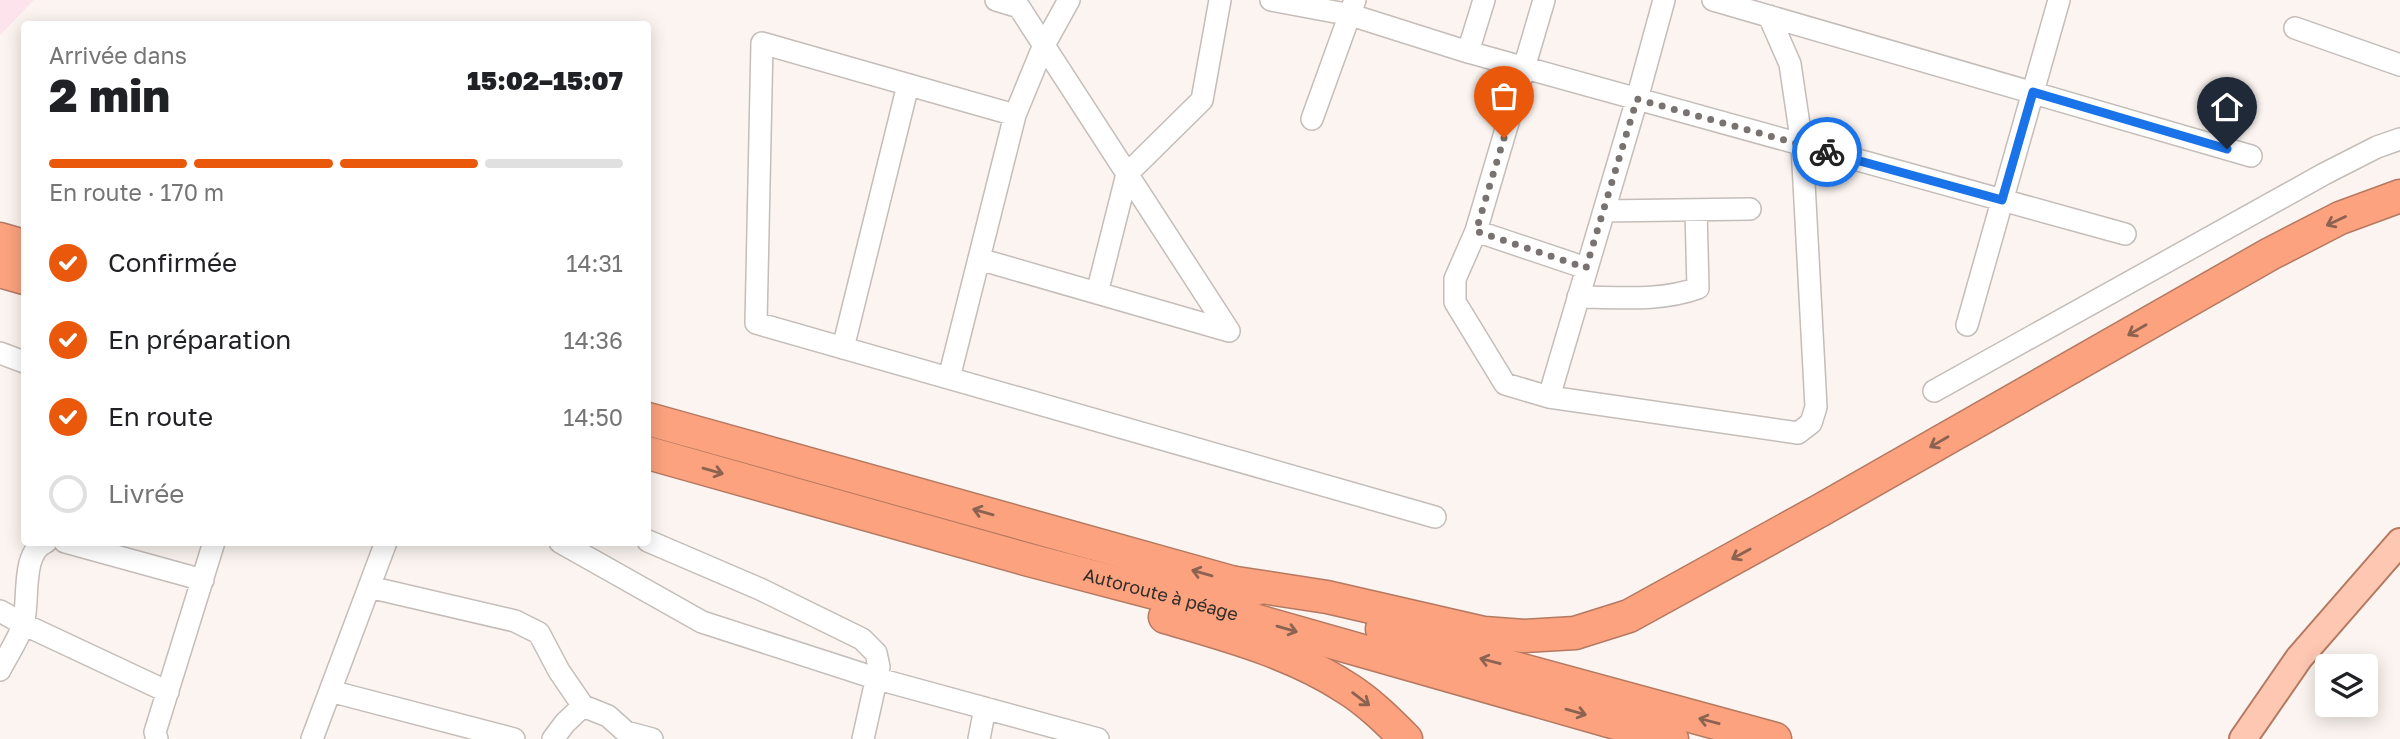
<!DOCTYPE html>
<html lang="fr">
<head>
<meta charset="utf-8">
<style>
  body { margin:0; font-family:"Golos Text",sans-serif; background:#f6f6f6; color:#202124; height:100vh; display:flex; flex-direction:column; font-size:26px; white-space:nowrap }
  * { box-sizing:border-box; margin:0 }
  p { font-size:23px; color:#757577 }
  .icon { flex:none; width:38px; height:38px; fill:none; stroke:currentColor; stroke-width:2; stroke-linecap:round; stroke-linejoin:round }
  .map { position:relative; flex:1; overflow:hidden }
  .details { position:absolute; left:21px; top:21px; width:630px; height:525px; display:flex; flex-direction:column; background:#fff; border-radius:7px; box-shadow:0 4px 18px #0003 }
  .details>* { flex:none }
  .controls { position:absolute; left:2315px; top:654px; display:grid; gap:14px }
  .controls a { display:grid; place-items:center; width:63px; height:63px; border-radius:7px; background:#fff; box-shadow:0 4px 18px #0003; font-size:35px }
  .pin { position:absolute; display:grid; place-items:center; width:60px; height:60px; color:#fff; margin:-72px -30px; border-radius:50% 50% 50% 0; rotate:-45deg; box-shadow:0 0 7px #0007 }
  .pin .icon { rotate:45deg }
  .courier { position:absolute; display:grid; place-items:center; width:70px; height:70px; margin:-35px; border:5px solid #1a73e8; border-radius:50%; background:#fff; color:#222; box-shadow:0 2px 9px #0007 }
  .overview em { font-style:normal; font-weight:800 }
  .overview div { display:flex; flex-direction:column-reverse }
  .overview { display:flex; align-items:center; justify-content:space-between; height:119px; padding:0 28px }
  h1 { font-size:46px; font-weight:800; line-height:52px }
  .bar { display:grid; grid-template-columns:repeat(4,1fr); gap:10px 7px; align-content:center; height:84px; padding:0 28px }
  .bar i { height:9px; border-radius:5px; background:#e0e0e0 }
  .bar .active { background:#ea580c }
  .bar p { grid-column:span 4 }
  ol { padding:0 28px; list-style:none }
  li { display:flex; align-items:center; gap:21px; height:77px }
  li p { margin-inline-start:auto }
  li .icon { padding:7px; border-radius:50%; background:#ea580c; color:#fff; stroke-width:4 }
  li:last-child { color:#757577 }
  li i { width:38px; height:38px; border:4px solid #e0e0e0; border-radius:50% }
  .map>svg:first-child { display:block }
</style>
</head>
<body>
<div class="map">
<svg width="2400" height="739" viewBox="0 0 2400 739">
  <rect width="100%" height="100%" fill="#fbf4f0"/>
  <path fill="#fde4ec" d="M0,0H34L0,35Z"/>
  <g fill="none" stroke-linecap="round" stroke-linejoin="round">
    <g stroke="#c4bdb9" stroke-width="24">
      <path id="minor" d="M996,0L1019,7L1229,331
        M1271,0L1351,15L1468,52L2125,234
        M1544,0L1476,231L1455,279V302L1505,384L1549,397L1637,99L1664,0
        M1713,0L2251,156
        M2295,28L2400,65
        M1468,52L1484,0
        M1015,115L762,43L756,323L1435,517
        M1312,119L1355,0
        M1604,211L1750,209
        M1476,231L1586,268
        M979,259L1229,331
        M1097,293L1127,174L1202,100L1220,0
        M1578,297C1617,297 1660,302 1698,288L1696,210
        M1967,325L2059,0
        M843,348L908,85
        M0,353L24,362
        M949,378L1015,115L1043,47L1069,0
        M1934,391L2324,174L2377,147L2400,139
        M1549,397L1798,433L1811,423L1816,407L1802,145L1790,64L1769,16
        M648,541L760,589L862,639L876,653L879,667L863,739
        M65,542L203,580
        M560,542L702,622L878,679L1098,739
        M369,587L515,621L539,633L559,671L583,706L608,716L626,732L652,739
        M0,611L23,624L168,692
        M0,670C7,656 18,640 23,625C30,601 20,553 46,542
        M330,691L514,739
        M157,739L155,732L214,542
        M312,739L386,542
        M553,739L565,723L583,706
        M979,739L985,708"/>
    </g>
    <g stroke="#b57961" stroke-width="30">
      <path id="major" d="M2243,739L2299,658L2400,542"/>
    </g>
    <g stroke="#b57961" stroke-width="35">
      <g id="highway">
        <path d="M0,239L24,246"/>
        <path d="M0,271L24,278"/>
        <path d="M648,419L1256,589"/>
        <path id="s1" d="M648,453L1029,560L1201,605L1672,739"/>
        <path d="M1236,583L1327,597L1484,633L1524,636L1575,633L1629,616L1821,510L2270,254L2340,218L2400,196"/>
        <path d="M1165,617C1226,635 1291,652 1345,687C1368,701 1387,720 1406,739"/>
        <path d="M1382,629L1430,645L1775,739"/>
      </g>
    </g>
    <use href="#minor" stroke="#fff" stroke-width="21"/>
    <use href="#major" stroke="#fdc7b2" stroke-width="26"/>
    <use href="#highway" stroke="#fca27e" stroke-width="32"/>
  </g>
  <defs><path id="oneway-shaft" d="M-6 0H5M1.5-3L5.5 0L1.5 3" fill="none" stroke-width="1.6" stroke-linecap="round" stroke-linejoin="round" transform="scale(1.75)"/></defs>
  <g stroke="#8c6251">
    <use href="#oneway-shaft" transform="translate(2336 221) rotate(155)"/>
    <use href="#oneway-shaft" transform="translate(2137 330) rotate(150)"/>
    <use href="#oneway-shaft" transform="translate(1939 442) rotate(150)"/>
    <use href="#oneway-shaft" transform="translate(713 471) rotate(16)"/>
    <use href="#oneway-shaft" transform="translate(983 512) rotate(-164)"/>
    <use href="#oneway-shaft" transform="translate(1741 554) rotate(151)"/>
    <use href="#oneway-shaft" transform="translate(1202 573) rotate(-164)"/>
    <use href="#oneway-shaft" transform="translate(1287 629) rotate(16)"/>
    <use href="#oneway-shaft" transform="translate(1490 661) rotate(-165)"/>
    <use href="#oneway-shaft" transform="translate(1361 699) rotate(37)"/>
    <use href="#oneway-shaft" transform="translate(1576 712) rotate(16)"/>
    <use href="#oneway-shaft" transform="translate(1709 721) rotate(-165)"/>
  </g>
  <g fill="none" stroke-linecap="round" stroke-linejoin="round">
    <path stroke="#787371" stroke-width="7" stroke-dasharray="0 12.6" d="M1504,138L1476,231L1586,268L1637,99L1827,152"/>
    <path stroke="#1a73e8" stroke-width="9" d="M1827,152L2002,200L2033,92L2227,149"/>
  </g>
  <g text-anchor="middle" stroke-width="6" stroke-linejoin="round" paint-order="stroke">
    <g font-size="18" fill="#312e2c" stroke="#fff">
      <text dy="6" stroke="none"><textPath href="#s1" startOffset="532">Autoroute à péage</textPath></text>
    </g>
  </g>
</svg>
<div class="controls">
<a><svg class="icon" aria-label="layers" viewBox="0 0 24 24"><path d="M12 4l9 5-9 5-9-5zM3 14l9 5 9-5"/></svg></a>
</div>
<div class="pin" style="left:1504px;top:138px;background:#ea580c"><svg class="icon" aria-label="bag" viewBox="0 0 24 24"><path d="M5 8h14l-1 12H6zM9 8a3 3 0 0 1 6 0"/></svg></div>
<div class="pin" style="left:2227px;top:149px;background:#1f2937"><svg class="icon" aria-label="home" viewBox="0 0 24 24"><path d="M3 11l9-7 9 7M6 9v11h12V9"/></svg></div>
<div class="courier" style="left:1827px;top:152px"><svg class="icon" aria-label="bike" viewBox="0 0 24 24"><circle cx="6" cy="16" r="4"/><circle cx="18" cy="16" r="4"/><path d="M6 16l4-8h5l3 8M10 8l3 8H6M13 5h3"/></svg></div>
<section class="details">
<div class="overview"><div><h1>2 min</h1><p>Arrivée dans</p></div><em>15:02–15:07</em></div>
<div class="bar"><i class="active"></i><i class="active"></i><i class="active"></i><i></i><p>En route · 170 m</p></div>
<ol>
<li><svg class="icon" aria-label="check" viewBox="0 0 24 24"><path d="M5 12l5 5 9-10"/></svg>Confirmée<p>14:31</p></li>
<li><svg class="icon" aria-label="check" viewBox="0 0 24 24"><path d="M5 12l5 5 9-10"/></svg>En préparation<p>14:36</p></li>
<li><svg class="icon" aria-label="check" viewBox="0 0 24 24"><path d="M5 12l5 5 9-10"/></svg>En route<p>14:50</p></li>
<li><i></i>Livrée</li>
</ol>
</section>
</div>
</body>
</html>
